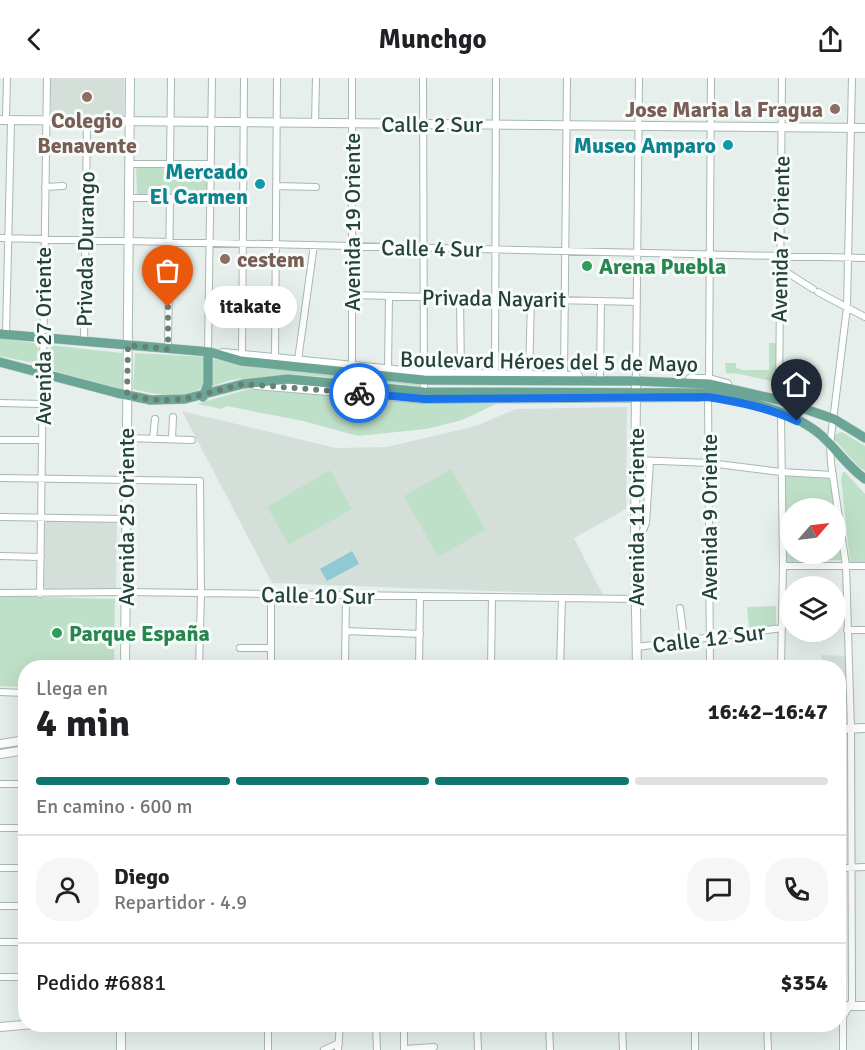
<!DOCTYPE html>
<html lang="es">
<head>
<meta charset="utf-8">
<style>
  body { margin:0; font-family:Signika,sans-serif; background:#f6f6f6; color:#202124; height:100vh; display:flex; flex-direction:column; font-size:22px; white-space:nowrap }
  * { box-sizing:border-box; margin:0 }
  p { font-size:20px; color:#757577 }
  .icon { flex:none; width:33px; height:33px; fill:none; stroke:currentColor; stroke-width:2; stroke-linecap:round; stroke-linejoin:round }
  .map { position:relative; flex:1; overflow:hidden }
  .side { position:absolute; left:18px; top:582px; width:828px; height:372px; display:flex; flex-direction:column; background:#fff; border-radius:24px; box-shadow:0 6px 24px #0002 }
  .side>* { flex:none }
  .needle { width:39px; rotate:62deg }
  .fabs { position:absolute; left:780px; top:420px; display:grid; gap:12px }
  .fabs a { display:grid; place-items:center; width:66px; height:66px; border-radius:50%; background:#fff; box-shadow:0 6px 24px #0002; font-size:30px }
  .pin { position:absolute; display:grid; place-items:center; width:51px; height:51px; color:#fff; margin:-62px -26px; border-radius:50% 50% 50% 0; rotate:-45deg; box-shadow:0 0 6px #0007 }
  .pin .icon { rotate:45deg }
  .courier { position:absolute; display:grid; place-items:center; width:60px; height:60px; margin:-30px; border:4px solid #1a73e8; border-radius:50%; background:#fff; color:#222; box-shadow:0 2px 8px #0007 }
  .bubble { position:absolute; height:42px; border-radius:21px; background:#fff; box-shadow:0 6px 24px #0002; font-size:20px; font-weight:700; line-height:42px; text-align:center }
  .overview em { font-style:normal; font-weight:700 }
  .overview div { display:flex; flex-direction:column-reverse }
  .overview { display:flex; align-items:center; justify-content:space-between; height:102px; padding:0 18px }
  h1 { font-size:39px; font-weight:700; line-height:45px }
  .bar { display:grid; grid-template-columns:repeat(4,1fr); gap:9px 6px; align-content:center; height:72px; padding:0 18px }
  .bar i { height:8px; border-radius:4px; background:#e0e0e0 }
  .bar .current { background:#0f766e }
  .bar p { grid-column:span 4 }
  .line { display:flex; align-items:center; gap:15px; padding:0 18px; border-top:2px solid #e0e0e0 }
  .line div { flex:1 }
  .round { display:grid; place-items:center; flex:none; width:63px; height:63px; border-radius:24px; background:#f6f6f6 }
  header { display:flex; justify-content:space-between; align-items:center; height:78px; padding:0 18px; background:#fff; font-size:27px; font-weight:700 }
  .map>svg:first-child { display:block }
</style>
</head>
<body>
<header><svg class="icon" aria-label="back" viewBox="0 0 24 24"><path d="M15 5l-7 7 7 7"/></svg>Munchgo<svg class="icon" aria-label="share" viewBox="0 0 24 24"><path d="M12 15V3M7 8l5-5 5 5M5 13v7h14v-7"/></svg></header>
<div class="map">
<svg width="865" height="972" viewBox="0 0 865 972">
  <rect width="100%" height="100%" fill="#e6efeb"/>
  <path fill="#d4dfda" d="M51,0H124V41L51,38Z
    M627,329L626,431L574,460L603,517L272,505L182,333L336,370L387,369L476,348L516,331Z
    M47,443L117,444L116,512L46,511L44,508L45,446Z
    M822,577L846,578V603L839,602L838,590H821Z"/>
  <path fill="#bfe0c8" d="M136,88H207V118H137Z
    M0,260L35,265L40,274L38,283L29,284L0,278Z
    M769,265H776L775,304C759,301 742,295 726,295L725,285H736V290L743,292H769Z
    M49,267L122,275L123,312L48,291Z
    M135,275L207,279L205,307C187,323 153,316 133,311Z
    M213,281L269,289L421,304V308L292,296L231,302L210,309Z
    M252,310L410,324L496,326L462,342L426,351L358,358L303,343L226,328L222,331L197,326Z
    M842,354L865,368V393L858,388L834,361L836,356Z
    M451,391L486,452L438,479L404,418Z
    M330,392L352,431L289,467L267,429Z
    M843,394H845L865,416V484H850L841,400Z
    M783,397L832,400L835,430H790V476H836V435L841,482L785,484Z
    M0,518L115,521L114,589L26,590L25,609L0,608Z
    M776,528V547L749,550L747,529Z"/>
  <path fill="#8ec9d4" d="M352,473L359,486L327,503L320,491Z"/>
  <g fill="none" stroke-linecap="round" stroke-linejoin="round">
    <g stroke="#a8b8b2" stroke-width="8">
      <path id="street" d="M423,0L424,317
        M315,46L316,0
        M129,86H211
        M170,86L171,0
        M276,108L316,109
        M45,109L63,108
        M129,120H210
        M0,160L865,180
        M780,190L813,211
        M818,214L865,239
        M352,217L637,224
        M460,219L461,296
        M6,256L11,45L6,38L7,0
        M84,263L87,43
        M168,271L170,120
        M208,274L212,0
        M242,277L244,0
        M275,280L277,0
        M298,282L314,167
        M352,289V0
        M388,292L389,218
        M495,297L496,0
        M529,297L531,221
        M564,298L567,0
        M600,299L601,223
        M636,300L639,0
        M709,302L711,0
        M708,313L710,590
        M779,322L782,0
        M0,325L42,326
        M781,336L783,488L781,590
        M127,360L192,362
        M153,361L155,341
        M172,361L173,339
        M0,362H42
        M635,382L709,385L781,394L833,397
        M0,400L200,403L201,515L199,590
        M0,439L126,441
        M636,470L646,445L650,383
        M0,478L41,479
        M783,488H865
        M0,515L126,514L636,521
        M40,516L47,0
        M680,530L684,562
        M847,552H865
        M346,553L420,556
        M637,569L782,550
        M240,570H271
        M271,590V517
        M345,590L346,518
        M419,590L420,519
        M491,590L492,519
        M560,590L562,520
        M0,614L26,615
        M0,706H26
        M0,750H26
        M0,790H26
        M838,790L865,789
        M0,828H26
        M0,864H26
        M0,899H26
        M376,946L377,972
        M404,946V972
        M477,946L478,972
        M549,946L550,972
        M622,946L623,972
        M695,946V972
        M767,946L768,972
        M404,971L434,969
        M268,972V946
        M324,972L339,965
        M338,972L340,946
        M843,972V939L852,923L851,651L846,488L831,385L830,367L847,229L852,0"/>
    </g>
    <g stroke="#a4bbb3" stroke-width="10">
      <path id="secondary" d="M0,42L865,50
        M223,275L424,295L578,298
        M636,300L635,473L637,590
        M690,301H709L727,306
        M256,307L424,321L698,319
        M125,590L130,0
        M838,651L865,650
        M0,666L26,662
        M0,676L26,672
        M838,928H865
        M0,949L34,946
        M121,972V946"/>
    </g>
    <g stroke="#c2cac8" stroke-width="10">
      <path id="primary" d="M0,256L210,274L241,283L424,302L636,303L709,306L779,322L834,341L865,360
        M0,284L117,315L151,322L185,321L243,306L288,301L424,314L708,315C744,322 794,333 822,358C837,372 848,389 865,401
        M203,319L208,306V274"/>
    </g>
    <use href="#street" stroke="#fff" stroke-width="6"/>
    <use href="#secondary" stroke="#fff" stroke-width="8"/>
    <use href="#primary" stroke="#6aa596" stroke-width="9"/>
  </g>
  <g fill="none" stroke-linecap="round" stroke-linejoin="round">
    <path stroke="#687f78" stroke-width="6" stroke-dasharray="0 10.8" d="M168,229V271L128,267L127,317L151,322H172L185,321L243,306L359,315"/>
    <path stroke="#1a73e8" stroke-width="8" d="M359,315L424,321L708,319C739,324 769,330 797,343"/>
  </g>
  <g fill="#8d6e63" stroke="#f7fbf9" stroke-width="2">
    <circle cx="87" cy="19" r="6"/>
    <circle cx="835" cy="31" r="6"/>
    <circle cx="225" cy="181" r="6"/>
  </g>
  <g fill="#0f9aa8" stroke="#f7fbf9" stroke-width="2">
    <circle cx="728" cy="67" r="6"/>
    <circle cx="260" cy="106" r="6"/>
  </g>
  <g fill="#2e9e5b" stroke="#f7fbf9" stroke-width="2">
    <circle cx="587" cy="188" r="6"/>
    <circle cx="57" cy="555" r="6"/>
  </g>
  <g text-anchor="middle" stroke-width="6" stroke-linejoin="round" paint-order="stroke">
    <g font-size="22" font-weight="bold" fill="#785e54" stroke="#f7fbf9" text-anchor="end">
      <text x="823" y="39">Jose Maria la Fragua</text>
      <text x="87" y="50" text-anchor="middle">Colegio<tspan x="87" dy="25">Benavente</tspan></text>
      <text x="237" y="189" text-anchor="start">cestem</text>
    </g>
    <g font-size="22" fill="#24423a" stroke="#f7fbf9">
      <text x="432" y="54">Calle 2 Sur</text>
      <text transform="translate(352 144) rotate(-90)" y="8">Avenida 19 Oriente</text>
      <text transform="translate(780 161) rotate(-89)" y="8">Avenida 7 Oriente</text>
      <text transform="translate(432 170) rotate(1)" y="8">Calle 4 Sur</text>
      <text transform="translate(85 171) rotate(-89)" y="8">Privada Durango</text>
      <text transform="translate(494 220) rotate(1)" y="8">Privada Nayarit</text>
      <text transform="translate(43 258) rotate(-90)" y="8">Avenida 27 Oriente</text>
      <text transform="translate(549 283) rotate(1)" y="8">Boulevard Héroes del 5 de Mayo</text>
      <text transform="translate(126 439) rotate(-90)" y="8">Avenida 25 Oriente</text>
      <text transform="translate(636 439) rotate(-90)" y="8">Avenida 11 Oriente</text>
      <text transform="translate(709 439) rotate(-90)" y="8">Avenida 9 Oriente</text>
      <text transform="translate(318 517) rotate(1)" y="8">Calle 10 Sur</text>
      <text transform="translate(709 560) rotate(-7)" y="8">Calle 12 Sur</text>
    </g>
    <g font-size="22" font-weight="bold" fill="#0d838f" stroke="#f7fbf9" text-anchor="end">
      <text x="716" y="75">Museo Amparo</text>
      <text x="248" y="101">Mercado<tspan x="248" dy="25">El Carmen</tspan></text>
    </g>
    <g font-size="22" font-weight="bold" fill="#27864d" stroke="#f7fbf9" text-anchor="start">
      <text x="599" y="196">Arena Puebla</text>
      <text x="69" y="563">Parque España</text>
    </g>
  </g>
</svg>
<div class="fabs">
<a><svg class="needle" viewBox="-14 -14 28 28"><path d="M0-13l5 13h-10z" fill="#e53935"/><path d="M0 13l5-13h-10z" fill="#757577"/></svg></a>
<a><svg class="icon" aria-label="layers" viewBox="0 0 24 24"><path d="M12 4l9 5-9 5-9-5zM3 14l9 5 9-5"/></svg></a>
</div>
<div class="pin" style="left:168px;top:229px;background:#ea580c"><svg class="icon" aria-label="bag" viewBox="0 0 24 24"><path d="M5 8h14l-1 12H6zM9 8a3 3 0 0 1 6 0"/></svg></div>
<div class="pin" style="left:797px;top:343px;background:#1f2937"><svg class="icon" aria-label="home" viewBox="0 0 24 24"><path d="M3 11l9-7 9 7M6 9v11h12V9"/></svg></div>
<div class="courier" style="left:359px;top:315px"><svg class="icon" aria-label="bike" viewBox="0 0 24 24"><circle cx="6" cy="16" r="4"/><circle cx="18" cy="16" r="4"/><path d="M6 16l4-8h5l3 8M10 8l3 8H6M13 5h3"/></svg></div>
<div class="bubble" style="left:204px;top:208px;width:93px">itakate</div>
<section class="side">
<div class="overview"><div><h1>4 min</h1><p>Llega en</p></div><em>16:42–16:47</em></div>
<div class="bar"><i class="current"></i><i class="current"></i><i class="current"></i><i></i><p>En camino · 600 m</p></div>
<div class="line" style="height:108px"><a class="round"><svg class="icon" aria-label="person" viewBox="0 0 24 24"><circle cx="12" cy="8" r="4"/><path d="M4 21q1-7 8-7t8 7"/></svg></a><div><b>Diego</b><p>Repartidor · 4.9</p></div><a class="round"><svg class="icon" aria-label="chat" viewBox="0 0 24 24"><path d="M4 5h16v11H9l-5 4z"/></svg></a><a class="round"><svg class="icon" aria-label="phone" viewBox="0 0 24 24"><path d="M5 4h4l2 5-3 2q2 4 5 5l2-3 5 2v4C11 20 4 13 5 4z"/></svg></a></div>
<div class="line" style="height:78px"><div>Pedido #6881</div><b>$354</b></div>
</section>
</div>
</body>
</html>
